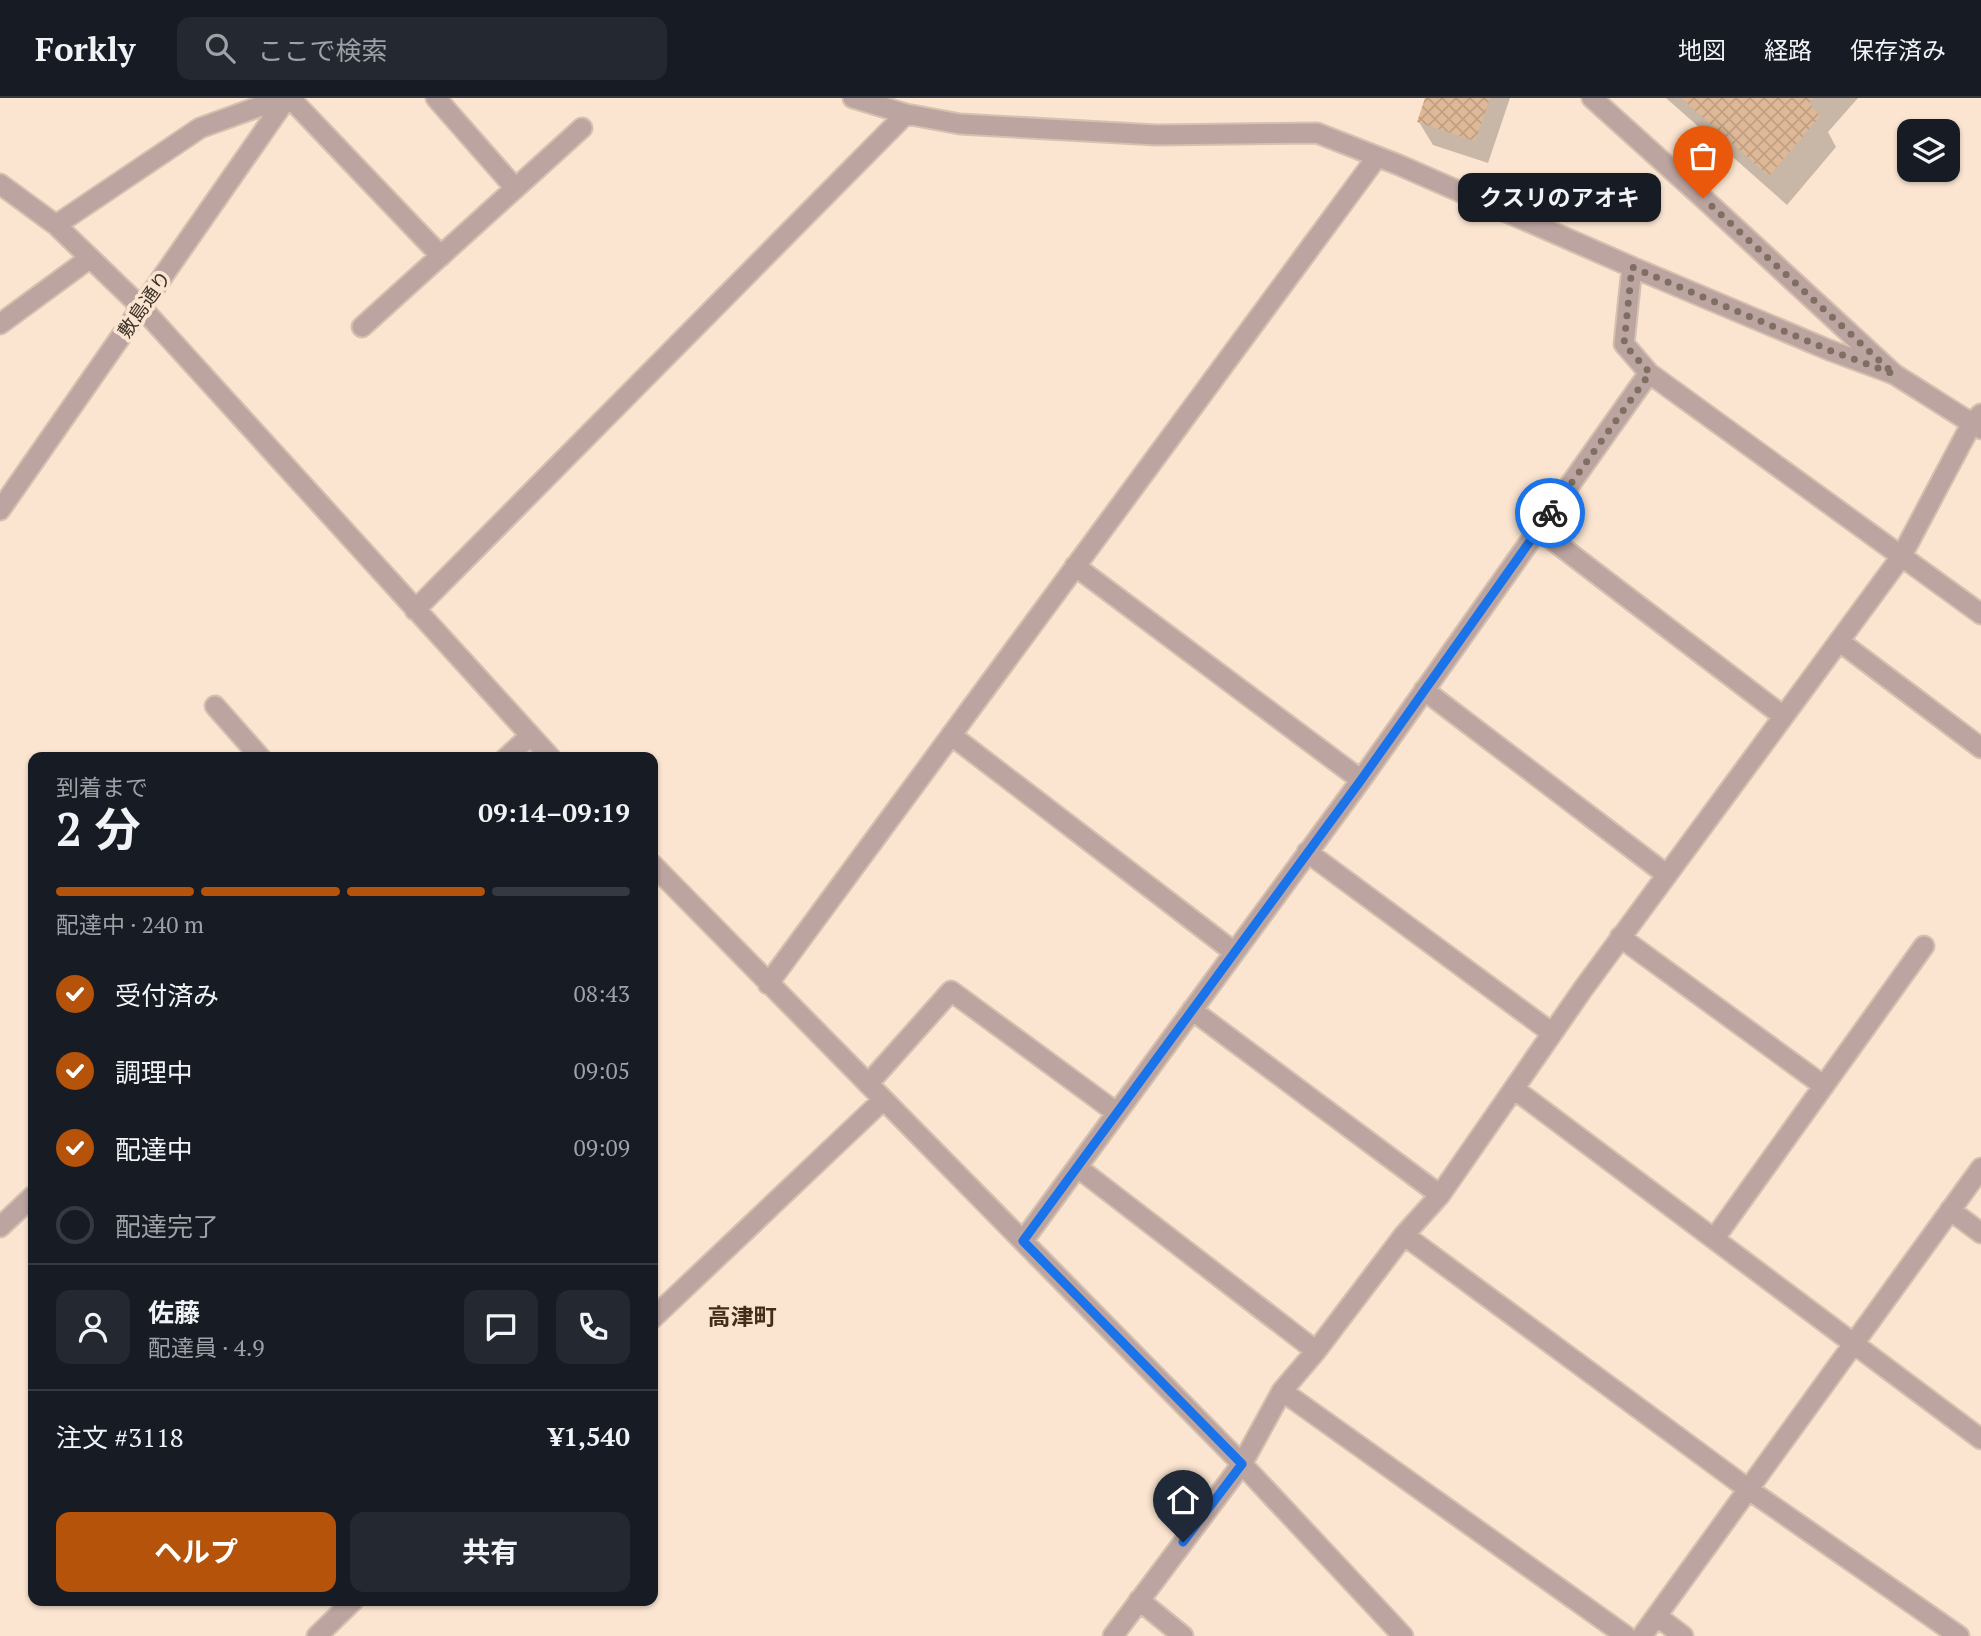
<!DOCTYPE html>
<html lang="ja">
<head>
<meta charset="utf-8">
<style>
  body { margin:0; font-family:"PT Serif","Noto Sans JP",serif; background:#242831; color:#f1f3f6; height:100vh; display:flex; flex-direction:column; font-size:26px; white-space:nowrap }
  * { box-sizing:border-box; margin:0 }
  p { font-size:23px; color:#9ea1a6 }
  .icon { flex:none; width:38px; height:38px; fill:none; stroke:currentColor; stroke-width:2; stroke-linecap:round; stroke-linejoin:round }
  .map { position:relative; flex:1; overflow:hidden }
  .sheet { position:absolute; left:28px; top:654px; width:630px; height:854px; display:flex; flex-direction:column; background:#171b24; border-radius:14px; box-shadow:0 2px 5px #0004 }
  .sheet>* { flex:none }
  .fabs { position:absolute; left:1897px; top:21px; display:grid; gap:14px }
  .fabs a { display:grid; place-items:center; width:63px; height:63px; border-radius:14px; background:#171b24; box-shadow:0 2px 5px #0004; font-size:35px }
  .pin { position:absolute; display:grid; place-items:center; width:60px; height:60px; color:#fff; margin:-72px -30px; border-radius:50% 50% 50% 0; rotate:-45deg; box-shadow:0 0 7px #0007 }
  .pin .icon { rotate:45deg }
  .courier { position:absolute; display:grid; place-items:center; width:70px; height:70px; margin:-35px; border:5px solid #1a73e8; border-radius:50%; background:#fff; color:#222; box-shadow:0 2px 9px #0007 }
  .bubble { position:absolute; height:49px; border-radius:14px; background:#171b24; box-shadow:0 2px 5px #0004; font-size:23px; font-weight:700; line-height:49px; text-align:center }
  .head em { font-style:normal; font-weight:700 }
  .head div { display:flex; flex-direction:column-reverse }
  .head { display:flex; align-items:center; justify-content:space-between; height:119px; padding:0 28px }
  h1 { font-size:46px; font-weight:700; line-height:52px }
  .bar { display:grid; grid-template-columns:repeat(4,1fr); gap:10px 7px; align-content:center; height:84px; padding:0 28px }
  .bar i { height:9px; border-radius:5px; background:#363941 }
  .bar .on { background:#b45309 }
  .bar p { grid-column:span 4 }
  .line { display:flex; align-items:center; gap:18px; padding:0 28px; border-top:2px solid #363941 }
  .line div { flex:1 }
  .round { display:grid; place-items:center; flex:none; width:74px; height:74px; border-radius:14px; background:#242831 }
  ol { padding:0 28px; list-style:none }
  li { display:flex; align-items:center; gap:21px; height:77px }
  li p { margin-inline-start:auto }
  li .icon { padding:7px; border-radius:50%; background:#b45309; color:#fff; stroke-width:4 }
  li:last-child { color:#9ea1a6 }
  li i { width:38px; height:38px; border:4px solid #363941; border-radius:50% }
  .primary-button { display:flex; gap:14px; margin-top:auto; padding:14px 28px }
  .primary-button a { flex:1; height:80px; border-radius:14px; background:#b45309; color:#fff; font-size:28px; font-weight:700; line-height:80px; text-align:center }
  .primary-button a+a { background:#242831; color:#f1f3f6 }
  header { display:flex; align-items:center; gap:42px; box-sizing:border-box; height:98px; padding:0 35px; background:#171b24; border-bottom:2px solid #363941 }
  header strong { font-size:33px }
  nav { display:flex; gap:38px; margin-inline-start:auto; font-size:24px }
  .search { width:490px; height:63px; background:#242831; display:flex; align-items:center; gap:18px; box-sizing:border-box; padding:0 24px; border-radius:14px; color:#9ea1a6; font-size:26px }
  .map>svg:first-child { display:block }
</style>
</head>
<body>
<header>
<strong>Forkly</strong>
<div class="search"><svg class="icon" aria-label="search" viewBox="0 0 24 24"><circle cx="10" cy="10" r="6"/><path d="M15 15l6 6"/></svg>ここで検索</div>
<nav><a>地図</a><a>経路</a><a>保存済み</a></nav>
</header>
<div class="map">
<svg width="1981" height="1538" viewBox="0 0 1981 1538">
  <defs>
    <pattern id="building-cross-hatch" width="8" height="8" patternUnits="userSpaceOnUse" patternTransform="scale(1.75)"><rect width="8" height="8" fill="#dfb997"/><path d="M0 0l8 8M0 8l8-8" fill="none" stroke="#c09f82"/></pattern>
  </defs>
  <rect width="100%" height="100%" fill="#fbe5d1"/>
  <path fill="#0003" d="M1427,0H1510L1488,65L1433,47L1419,24Z
    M1666,0H1858L1828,34L1836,49L1787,107Z"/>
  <path fill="url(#building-cross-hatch)" d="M1425,0H1490L1475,43L1417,24Z
    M1681,0H1814L1809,5L1820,18L1769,78Z"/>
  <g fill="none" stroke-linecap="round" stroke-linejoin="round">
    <g stroke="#d5c1af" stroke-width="23">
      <path id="minor" d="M290,0L441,158
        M436,0L515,90
        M853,0L906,16L960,26L1156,37L1317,35L1399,67L1632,169L1829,252L1894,276
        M0,86L56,127L141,209L551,660
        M56,127L200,30L283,0
        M1632,169L1624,246L1649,275
        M0,226L90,160
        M362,229L582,30
        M0,412L287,0
        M1538,431L1783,618
        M1075,468L1361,682
        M415,512L906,16
        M1839,543L1981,650
        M1424,592L1667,777
        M215,608L261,660
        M951,637L1234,854
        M506,660L530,638
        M1307,754L1552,935
        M653,767L1242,1366L1403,1538
        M1620,839L1824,988
        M768,886L1377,59
        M1192,912L1440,1097
        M868,986L951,893L1117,1015
        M1514,991L1981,1341
        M1077,1069L1316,1253
        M1950,1112L1981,1135
        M0,1129L33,1098
        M1404,1137L1748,1391L1959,1538
        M1714,1141L1924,848
        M1023,1143L1361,682L1649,275L1981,516
        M653,1220L883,1002
        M1282,1293L1626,1538
        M1139,1502L1183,1538
        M1657,1518L1683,1538
        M317,1538L353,1503
        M1113,1538L1242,1366L1282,1293L1316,1253L1404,1137L1440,1097L1583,891L1901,459L1972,325L1981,316
        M1642,1538L1981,1070"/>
    </g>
    <g stroke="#d5c1af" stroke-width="23">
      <path id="tertiary" d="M1592,0L1703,100L1894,276L1981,331"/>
    </g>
    <use href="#minor" stroke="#bca4a0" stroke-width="19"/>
    <use href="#tertiary" stroke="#bca4a0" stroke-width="19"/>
  </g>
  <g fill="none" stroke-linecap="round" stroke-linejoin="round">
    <path stroke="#7e6f62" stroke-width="7" stroke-dasharray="0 12.6" d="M1550,415L1650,275L1624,246L1632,169L1829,252L1894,276L1703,100"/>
    <path stroke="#1a73e8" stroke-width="9" d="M1183,1444L1242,1366L1023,1143L1361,682L1550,415"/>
  </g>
  <g text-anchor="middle" stroke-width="7" stroke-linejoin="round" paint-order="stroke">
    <g font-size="19" fill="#3b3026" stroke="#fbe5d1">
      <text transform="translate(144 206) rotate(-55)" y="7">敷島通り</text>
    </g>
    <g font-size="23" font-weight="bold" fill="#422d18" stroke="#fbe5d1">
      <text x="742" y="1227">高津町</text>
    </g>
  </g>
</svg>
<div class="fabs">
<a><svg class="icon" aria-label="layers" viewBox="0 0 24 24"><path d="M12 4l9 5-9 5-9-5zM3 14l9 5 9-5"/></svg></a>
</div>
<div class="pin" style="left:1703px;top:100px;background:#ea580c"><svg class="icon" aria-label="bag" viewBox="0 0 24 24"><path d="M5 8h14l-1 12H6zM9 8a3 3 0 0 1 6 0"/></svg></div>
<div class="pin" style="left:1183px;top:1444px;background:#1f2937"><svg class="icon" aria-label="home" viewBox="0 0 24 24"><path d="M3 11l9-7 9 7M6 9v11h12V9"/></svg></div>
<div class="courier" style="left:1550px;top:415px"><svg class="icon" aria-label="bike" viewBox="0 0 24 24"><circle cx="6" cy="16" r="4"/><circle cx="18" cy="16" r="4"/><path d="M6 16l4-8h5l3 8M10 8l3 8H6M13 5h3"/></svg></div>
<div class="bubble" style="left:1458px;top:75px;width:203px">クスリのアオキ</div>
<section class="sheet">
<div class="head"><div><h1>2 分</h1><p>到着まで</p></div><em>09:14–09:19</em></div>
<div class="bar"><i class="on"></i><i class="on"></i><i class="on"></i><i></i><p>配達中 · 240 m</p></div>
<ol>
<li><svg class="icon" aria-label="check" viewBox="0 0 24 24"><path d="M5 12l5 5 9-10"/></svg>受付済み<p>08:43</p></li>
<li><svg class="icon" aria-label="check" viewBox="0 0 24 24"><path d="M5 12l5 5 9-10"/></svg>調理中<p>09:05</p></li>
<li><svg class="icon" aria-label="check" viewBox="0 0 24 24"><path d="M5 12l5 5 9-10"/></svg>配達中<p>09:09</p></li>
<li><i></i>配達完了</li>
</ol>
<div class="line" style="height:126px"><a class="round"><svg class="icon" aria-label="person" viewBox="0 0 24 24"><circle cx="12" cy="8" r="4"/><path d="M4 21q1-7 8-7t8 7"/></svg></a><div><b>佐藤</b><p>配達員 · 4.9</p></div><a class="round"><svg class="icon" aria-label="chat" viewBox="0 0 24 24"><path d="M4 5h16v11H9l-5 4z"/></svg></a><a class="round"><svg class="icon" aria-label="phone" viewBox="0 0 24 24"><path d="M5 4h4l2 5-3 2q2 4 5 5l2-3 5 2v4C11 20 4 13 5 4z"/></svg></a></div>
<div class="line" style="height:91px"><div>注文 #3118</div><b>¥1,540</b></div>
<div class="primary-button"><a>ヘルプ</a><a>共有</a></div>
</section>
</div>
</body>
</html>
